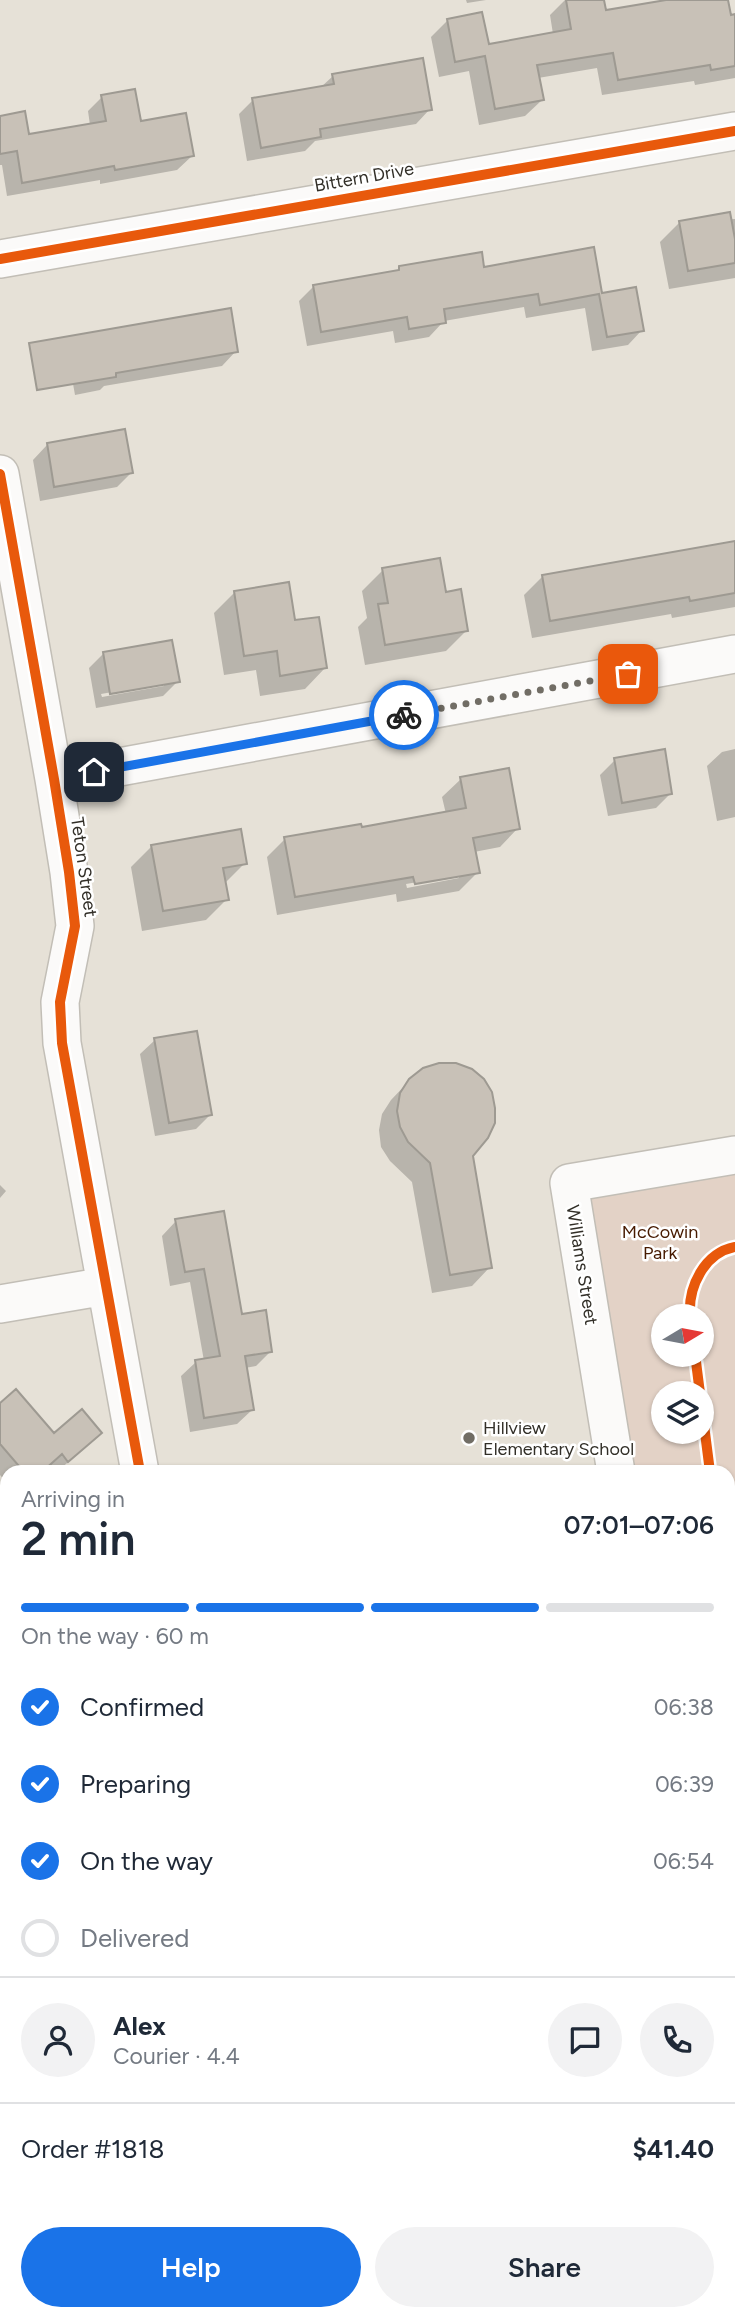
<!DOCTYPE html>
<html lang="en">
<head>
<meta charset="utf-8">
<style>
  body { margin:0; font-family:Figtree,sans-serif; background:#f2f2f3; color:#1f2937; height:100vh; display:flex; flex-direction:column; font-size:26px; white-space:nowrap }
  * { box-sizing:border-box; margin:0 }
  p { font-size:23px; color:#747a83 }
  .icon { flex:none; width:38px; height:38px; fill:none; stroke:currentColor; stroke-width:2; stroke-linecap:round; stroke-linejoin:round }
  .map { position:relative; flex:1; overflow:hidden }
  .side { position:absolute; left:0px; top:1465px; width:735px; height:856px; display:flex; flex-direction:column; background:#fff; border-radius:21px 21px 0 0; box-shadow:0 2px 5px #0004 }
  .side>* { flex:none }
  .needle { width:46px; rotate:80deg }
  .tools { position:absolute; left:651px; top:1304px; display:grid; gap:14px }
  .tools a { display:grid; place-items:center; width:63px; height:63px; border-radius:50%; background:#fff; box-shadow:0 2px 5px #0004; font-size:35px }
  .pin { position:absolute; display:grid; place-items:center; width:60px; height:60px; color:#fff; margin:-30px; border-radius:14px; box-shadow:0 4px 10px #0006 }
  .courier { position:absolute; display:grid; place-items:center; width:70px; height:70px; margin:-35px; border:5px solid #1a73e8; border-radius:50%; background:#fff; color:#222; box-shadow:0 2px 9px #0007 }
  .head em { font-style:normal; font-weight:600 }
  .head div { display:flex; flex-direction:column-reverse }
  .head { display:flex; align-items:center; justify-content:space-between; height:119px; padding:0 21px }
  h1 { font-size:46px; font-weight:600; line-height:52px }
  .bar { display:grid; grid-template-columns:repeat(4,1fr); gap:10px 7px; align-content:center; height:84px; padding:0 21px }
  .bar i { height:9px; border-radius:5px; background:#e0e1e3 }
  .bar .active { background:#1a73e8 }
  .bar p { grid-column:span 4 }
  .line { display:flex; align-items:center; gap:18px; padding:0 21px; border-top:2px solid #e0e1e3 }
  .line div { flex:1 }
  .round { display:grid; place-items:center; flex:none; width:74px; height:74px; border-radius:37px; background:#f2f2f3 }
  ol { padding:0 21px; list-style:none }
  li { display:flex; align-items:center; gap:21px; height:77px }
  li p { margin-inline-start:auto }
  li .icon { padding:7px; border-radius:50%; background:#1a73e8; color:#fff; stroke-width:4 }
  li:last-child { color:#747a83 }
  li i { width:38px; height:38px; border:4px solid #e0e1e3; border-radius:50% }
  .primary-button { display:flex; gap:14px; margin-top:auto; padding:14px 21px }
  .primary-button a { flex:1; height:80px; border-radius:42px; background:#1a73e8; color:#fff; font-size:28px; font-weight:600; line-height:80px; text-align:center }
  .primary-button a+a { background:#f2f2f3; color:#1f2937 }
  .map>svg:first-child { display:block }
</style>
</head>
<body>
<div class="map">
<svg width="735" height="2319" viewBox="0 0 735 2319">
  <rect width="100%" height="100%" fill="#e6e1d7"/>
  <path fill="#e3d2c6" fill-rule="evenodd" d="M735,1155V2319H685L684,2314H728V1472H616L569,1183ZM663,1316H702V1354H663ZM663,1393H702V1432H663Z"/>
  <path fill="#0003" fill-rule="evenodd" d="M466,0H486L467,3Z
    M565,0H602L604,12L675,0H727L730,17L735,16V78L695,85L694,81L602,95L597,68L538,78L542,100L525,116L479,125L469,71L439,77L431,37L448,20L487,46L553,34L550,15Z
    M333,76L430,109L416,124L315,141L305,151L247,161L239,114L253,100L320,88Z
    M102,97L192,156L177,170L100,184V180L7,196L2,165H0V117L28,136L90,125L88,111Z
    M735,219V278L669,289L660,242L680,222Z
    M593,249L601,295L642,330L628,345L592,351L585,308L526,318L524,307L444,321L429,337L395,343L393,331L307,346L299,301L313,287L395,272L400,268L483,269Z
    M67,350L236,351L222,366L104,386L100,390L75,395Z
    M47,445L131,473L117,487L40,501L33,460Z
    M735,542V607L672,618L671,614L532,638L524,595L542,577Z
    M383,570L445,594L466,631L446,651L365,665L358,627L367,618L362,591Z
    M235,592L294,622L325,668L305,689L260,696L256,670L224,675L214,613Z
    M103,654L178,681L163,696L96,708L89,668ZM164,683V686L102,697L101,694Z
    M735,749V817L717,821L707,766L722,752Z
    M615,760L671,793L656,808L608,816L600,775Z
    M461,779L518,828L500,847L474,852L478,872L459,891L397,902L396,894L277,915L267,857L285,839L360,829L446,814L442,797ZM459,875V878L407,888L406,884Z
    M152,846L245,863L224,884L227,899L206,920L142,931L131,867Z
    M155,1040L210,1115L196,1129L155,1136L140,1054Z
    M410,1080L471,1156L490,1267L472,1286L432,1293L412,1182L390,1161L381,1147L379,1130L382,1114L391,1100Z
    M0,1185L6,1191L0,1198Z
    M176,1221L240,1316L271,1351L256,1366L245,1368L252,1410L237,1424L190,1432L181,1376L196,1362L204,1361L190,1282L170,1286L162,1236Z
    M0,1405L54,1436L85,1447L57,1472H50L46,1467L41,1472H7V1483L0,1475Z
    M735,1801V1837L729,1807Z
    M7,1853V1920L0,1882V1860Z"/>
  <path fill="#c8c1b7" stroke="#9e9a92" stroke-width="2" d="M566,0H604L606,10L666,0H728L731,15L735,14V66L711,70L710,65L618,80L613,53L537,65L544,100L495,109L485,56L455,62L447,19L482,12L489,44L571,29Z
    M423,58L432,110L320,129L321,137L261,148L252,98L334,84L332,74Z
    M135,89L141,121L186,113L194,156L115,170L114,166L22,183L17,151L0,154V116L25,111L29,134L106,121L101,95Z
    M730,212L735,239V263L688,271L679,221Z
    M594,247L602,293L636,287L644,331L607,337L599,294L540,305L538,294L444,309L446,323L409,329L407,317L321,332L313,285L399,270V266L482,252L484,267Z
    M231,308L238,352L116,373V377L37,390L29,343Z
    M125,429L133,473L54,487L47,443Z
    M735,541V593L690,601L689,597L550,621L542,575Z
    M440,558L446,592L461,589L468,631L385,645L378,604L388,603L382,568Z
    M289,582L295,620L319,617L327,668L280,676L277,651L244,656L234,591Z
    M172,640L180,682L110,694L103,652Z
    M665,749L672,794L622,803L614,758Z
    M509,768L520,829L473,838L480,873L415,884L413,877L295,897L284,837L361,824L362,827L466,808L460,777Z
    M241,829L247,864L223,868L229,900L163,911L151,845Z
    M197,1031L212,1115L169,1123L154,1038Z
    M439,1063H456L472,1069L484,1079L492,1092L495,1108V1123L488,1138L473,1156L492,1268L450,1275L430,1163L408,1142L400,1127L397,1111L400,1093L409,1079L423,1068Z
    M224,1211L242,1314L266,1310L272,1352L245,1356L254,1410L204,1418L195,1360L220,1356L204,1269L185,1272L175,1219Z
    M16,1389L54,1433L82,1409L102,1433L68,1462L62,1454L42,1472H24L0,1444V1403Z"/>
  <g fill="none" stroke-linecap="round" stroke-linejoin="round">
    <g stroke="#c2beb6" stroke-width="23">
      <path id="service" d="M0,1645L7,1644
        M0,1974L7,1996
        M78,2314L79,2319"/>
    </g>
    <g stroke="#c2beb6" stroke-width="40">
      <path id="minor" d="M0,259L735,131
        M0,474L54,779L69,872L75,926L60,1002L62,1043L140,1472
        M54,779L735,654
        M0,1304L106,1286
        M616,1472L569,1183L735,1155"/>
    </g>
    <use href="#service" stroke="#fbfaf9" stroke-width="19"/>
    <use href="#minor" stroke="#fbfaf9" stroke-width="37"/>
    <g stroke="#fff" stroke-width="15">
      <path id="cycleway" d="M0,259L735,131
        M0,474L54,779L69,872L75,926L60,1002L62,1043L140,1472
        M690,1316C688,1287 704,1253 735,1247
        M695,1354L710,1472"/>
    </g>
    <use href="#cycleway" stroke="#e8590c" stroke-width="10"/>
  </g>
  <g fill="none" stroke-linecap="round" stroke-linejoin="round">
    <path stroke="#716d65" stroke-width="7" stroke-dasharray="0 12.6" d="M404,715L628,674"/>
    <path stroke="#1a73e8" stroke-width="9" d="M94,772L404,715"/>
  </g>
  <circle fill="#716d65" stroke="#fff" stroke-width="2.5" cx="469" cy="1438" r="7"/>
  <g text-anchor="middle" stroke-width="5" stroke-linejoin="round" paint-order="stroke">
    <g font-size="18" fill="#322f28" stroke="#fff">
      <text transform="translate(364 177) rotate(-10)" y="6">Bittern Drive</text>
      <text transform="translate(84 867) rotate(82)" y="6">Teton Street</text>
      <text transform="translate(582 1265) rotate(81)" y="6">Williams Street</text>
    </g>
    <g font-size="18" fill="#471a00" stroke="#fff">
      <text x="660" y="1238">McCowin<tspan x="660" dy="21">Park</tspan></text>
    </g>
    <g font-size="18" fill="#322f28" stroke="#fff" text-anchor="start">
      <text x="483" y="1434">Hillview<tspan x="483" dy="21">Elementary School</tspan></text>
    </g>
  </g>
</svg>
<div class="tools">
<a><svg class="needle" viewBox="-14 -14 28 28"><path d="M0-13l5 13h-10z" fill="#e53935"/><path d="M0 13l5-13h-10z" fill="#747a83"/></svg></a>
<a><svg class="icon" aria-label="layers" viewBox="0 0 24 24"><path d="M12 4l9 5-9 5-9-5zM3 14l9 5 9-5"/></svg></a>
</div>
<div class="pin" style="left:628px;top:674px;background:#ea580c"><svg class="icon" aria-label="bag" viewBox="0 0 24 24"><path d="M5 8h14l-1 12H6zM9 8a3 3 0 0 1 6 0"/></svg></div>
<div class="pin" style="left:94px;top:772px;background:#1f2937"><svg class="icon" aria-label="home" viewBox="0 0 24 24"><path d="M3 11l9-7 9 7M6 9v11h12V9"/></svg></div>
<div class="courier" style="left:404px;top:715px"><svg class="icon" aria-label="bike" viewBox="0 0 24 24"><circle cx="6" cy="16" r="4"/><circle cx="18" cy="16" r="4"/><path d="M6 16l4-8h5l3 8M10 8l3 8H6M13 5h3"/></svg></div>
<section class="side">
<div class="head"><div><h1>2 min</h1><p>Arriving in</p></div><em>07:01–07:06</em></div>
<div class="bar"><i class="active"></i><i class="active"></i><i class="active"></i><i></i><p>On the way · 60 m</p></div>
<ol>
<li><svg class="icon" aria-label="check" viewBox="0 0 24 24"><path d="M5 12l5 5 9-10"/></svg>Confirmed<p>06:38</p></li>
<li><svg class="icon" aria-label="check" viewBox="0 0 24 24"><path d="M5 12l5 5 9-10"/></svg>Preparing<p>06:39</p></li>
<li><svg class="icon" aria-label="check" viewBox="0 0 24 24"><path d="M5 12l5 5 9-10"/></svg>On the way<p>06:54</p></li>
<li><i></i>Delivered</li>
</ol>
<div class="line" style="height:126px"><a class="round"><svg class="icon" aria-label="person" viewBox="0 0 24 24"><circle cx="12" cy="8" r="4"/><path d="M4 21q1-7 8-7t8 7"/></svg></a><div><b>Alex</b><p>Courier · 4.4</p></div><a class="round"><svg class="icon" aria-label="chat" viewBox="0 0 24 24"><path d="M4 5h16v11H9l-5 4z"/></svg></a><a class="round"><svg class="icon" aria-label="phone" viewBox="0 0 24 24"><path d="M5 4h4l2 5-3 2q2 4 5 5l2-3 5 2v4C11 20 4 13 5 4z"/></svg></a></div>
<div class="line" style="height:91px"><div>Order #1818</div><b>$41.40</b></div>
<div class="primary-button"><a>Help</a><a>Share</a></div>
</section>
</div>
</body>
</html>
